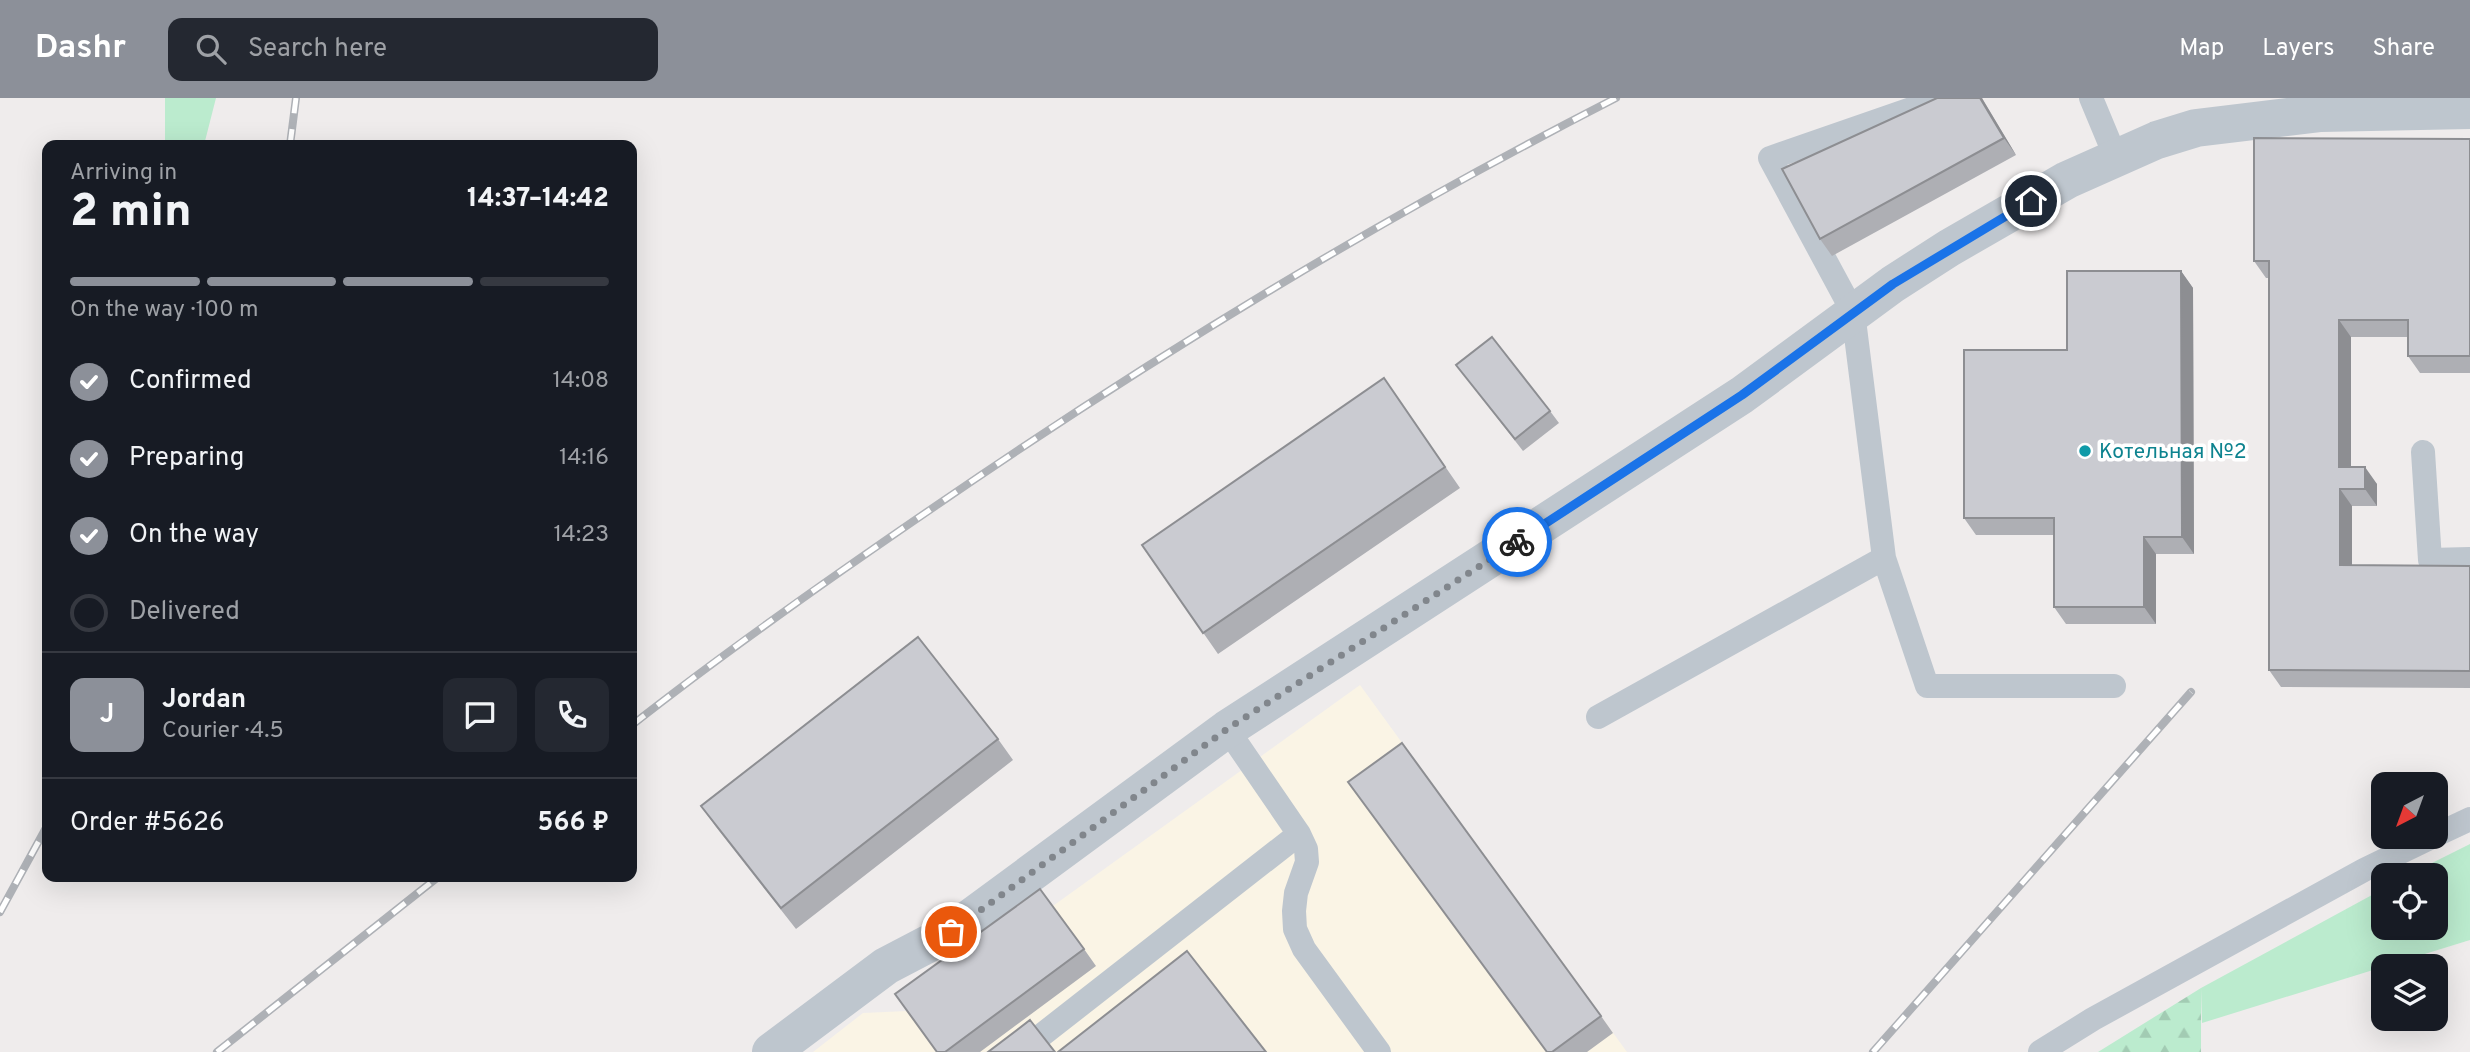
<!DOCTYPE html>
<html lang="en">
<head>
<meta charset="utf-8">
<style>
  body { margin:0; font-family:Overpass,sans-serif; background:#242831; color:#f1f3f6; height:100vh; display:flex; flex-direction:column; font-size:26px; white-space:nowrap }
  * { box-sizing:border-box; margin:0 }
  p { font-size:23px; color:#9ea1a6 }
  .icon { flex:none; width:38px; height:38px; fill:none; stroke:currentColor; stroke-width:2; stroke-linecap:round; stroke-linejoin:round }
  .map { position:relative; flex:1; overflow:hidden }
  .panel { position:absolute; left:42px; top:42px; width:595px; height:742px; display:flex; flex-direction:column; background:#171b24; border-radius:14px; box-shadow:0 7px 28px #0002 }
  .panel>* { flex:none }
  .needle { width:46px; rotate:221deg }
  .buttons { position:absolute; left:2371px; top:674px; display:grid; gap:14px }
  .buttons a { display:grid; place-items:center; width:77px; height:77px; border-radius:14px; background:#171b24; box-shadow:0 7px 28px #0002; font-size:35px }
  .pin { position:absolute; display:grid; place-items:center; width:60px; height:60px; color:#fff; margin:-30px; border:4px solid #fff; border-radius:50%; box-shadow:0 2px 7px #0007 }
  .courier { position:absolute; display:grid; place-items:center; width:70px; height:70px; margin:-35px; border:5px solid #1a73e8; border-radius:50%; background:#fff; color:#222; box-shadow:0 2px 9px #0007 }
  .headline em { font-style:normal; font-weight:800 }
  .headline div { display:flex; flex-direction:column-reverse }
  .headline { display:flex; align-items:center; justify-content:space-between; height:119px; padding:0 28px }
  h1 { font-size:46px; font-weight:800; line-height:52px }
  .bar { display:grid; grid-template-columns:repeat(4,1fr); gap:10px 7px; align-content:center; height:84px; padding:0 28px }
  .bar i { height:9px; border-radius:5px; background:#363941 }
  .bar .current { background:#8c9099 }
  .bar p { grid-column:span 4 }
  .line { display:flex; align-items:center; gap:18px; padding:0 28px; border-top:2px solid #363941 }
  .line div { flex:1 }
  .round { display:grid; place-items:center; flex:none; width:74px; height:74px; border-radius:14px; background:#242831 }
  ol { padding:0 28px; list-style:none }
  li { display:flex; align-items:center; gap:21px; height:77px }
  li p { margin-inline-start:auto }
  li .icon { padding:7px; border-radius:50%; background:#8c9099; color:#fff; stroke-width:4 }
  li:last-child { color:#9ea1a6 }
  li i { width:38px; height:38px; border:4px solid #363941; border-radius:50% }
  header { display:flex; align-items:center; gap:42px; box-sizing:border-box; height:98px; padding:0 35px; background:#8c9099; color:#fff }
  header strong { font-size:33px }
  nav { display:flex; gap:38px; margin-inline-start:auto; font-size:24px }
  .search { width:490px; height:63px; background:#242831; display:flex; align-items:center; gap:18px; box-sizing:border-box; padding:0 24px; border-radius:14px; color:#9ea1a6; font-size:26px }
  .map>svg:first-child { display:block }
</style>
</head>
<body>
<header>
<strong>Dashr</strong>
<div class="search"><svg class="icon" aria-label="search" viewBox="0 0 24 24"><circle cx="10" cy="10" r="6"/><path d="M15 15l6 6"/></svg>Search here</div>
<nav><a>Map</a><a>Layers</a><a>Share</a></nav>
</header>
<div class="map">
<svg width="2470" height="954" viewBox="0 0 2470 954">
  <defs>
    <pattern id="forest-firs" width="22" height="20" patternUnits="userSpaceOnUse" patternTransform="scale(1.75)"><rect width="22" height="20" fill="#bbebce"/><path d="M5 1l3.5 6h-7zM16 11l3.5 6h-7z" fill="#a2cbb3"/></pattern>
  </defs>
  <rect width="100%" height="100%" fill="#efecec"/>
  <path fill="#faf4e5" d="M1360,587L1627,954H813L863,915L907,913Z"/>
  <path fill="#bbebce" d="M165,0H216L204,47H165Z
    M2470,746V842L2202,925L2201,890L2383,791L2384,830H2436V777H2408Z"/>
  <path fill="url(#forest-firs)" d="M2201,890V954H2098Z"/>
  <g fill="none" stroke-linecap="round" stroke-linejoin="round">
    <path stroke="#bec6ce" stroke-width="24" d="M2091,0L2116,60
      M2423,354L2430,462L2470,461
      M1884,460L1927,588H2114
      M1598,619L1884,460L1853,214L1770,60L1943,0
      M1227,631L1299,736L1306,751L1307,764L1296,795L1294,813L1295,831L1304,851L1379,954
      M2436,737L2470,721
      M1020,954L1299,736
      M2040,954L2093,921L2364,772L2434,738"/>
    <path stroke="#bec6ce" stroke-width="38" d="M771,954L886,868L951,834L1227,631L1742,297L1893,186L1949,150L2067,82L2157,42L2196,30L2321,15L2470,12"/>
    <g stroke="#aeb1b6" stroke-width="8">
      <path id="rail" d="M290,47L296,0
        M632,627C730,550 833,478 937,407C1154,258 1381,120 1616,0
        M0,814L47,728
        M217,954L438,779
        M1873,954L2191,594"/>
    </g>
    <use href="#rail" stroke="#fff" stroke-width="5" stroke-dasharray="16" stroke-linecap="butt"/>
  </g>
  <path fill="#aeafb4" d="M1937,0H1982L2016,57L1832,158L1820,141Z
    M2470,41V275H2420L2408,258V239H2351V369L2377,386V408H2352V467L2470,468V590L2281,589L2269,572V180H2266L2254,163Z
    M2181,173L2193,190L2194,456H2156V526H2066L2054,509V437H1976L1964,420L2067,252Z
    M1456,267L1550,313L1559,325L1523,353Z
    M1384,280L1460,390L1218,556L1142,447Z
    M998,641L1013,662L796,831L716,729L701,708Z
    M1084,851L1096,868L980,954H937Z
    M1601,918L1613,935L1587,954H1546Z"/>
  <path fill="#8d8e92" d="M1980,0H1982L1983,2L2016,57L2004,40Z
    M2181,173L2193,190L2194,456L2182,439Z
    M2339,222L2351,239V386L2339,369Z
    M2365,369L2377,386V408L2365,391Z
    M2340,391L2352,408V484L2340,467Z
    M2144,439L2156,456V526L2144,509Z"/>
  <path fill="#cacbd1" stroke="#8d8e92" stroke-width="2" d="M1937,0H1980L2004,40L1820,141L1782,71Z
    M2254,40L2470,41V258H2408V222H2339V369H2365V391H2340V467L2470,468V573L2269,572V163H2254Z
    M2067,173H2181L2182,439H2144V509H2054V420H1964V252H2067Z
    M1492,239L1550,313L1515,341L1456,267Z
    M1384,280L1445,369L1203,535L1142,447Z
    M918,539L998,641L781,810L701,708Z
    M1402,645L1601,918L1552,954H1547L1348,684Z
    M1040,791L1084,851L945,954H937L895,896Z
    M1187,853L1266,954H1058Z
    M1030,922L1055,954H988Z"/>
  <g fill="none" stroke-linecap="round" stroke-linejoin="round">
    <path stroke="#81868c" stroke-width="7" stroke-dasharray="0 12.6" d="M951,834L1227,631L1517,444"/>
    <path stroke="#1a73e8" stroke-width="9" d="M1517,444L1742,297L1893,186L2031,103"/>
  </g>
  <circle fill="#0f9aa8" stroke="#fff" stroke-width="2.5" cx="2085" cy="353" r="7"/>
  <g text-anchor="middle" stroke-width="7" stroke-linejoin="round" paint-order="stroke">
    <g font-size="21" fill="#0d838f" stroke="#fff" text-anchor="start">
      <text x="2099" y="360">Котельная №2</text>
    </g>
  </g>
</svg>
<div class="buttons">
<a><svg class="needle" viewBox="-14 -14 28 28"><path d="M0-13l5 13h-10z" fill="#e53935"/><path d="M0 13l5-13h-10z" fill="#9ea1a6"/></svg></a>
<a><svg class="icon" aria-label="locate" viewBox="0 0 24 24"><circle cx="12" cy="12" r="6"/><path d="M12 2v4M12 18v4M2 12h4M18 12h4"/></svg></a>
<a><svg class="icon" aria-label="layers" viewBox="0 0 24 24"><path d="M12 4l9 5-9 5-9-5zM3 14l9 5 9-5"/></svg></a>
</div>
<div class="pin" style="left:951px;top:834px;background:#ea580c"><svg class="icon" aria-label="bag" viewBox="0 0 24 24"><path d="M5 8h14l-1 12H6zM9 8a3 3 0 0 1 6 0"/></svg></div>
<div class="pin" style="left:2031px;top:103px;background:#1f2937"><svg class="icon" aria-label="home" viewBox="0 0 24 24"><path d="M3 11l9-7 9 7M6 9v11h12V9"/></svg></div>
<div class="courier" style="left:1517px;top:444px"><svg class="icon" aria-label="bike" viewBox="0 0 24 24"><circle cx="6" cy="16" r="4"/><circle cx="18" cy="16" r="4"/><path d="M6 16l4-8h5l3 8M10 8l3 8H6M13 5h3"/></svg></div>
<section class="panel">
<div class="headline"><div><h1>2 min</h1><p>Arriving in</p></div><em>14:37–14:42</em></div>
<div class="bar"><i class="current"></i><i class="current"></i><i class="current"></i><i></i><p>On the way · 100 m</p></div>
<ol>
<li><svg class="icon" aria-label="check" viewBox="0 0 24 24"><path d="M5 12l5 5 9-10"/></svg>Confirmed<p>14:08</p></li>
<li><svg class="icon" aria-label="check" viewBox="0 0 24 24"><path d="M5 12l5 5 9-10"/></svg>Preparing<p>14:16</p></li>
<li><svg class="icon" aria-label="check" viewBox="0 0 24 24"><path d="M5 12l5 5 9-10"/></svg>On the way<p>14:23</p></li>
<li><i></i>Delivered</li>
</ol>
<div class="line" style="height:126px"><b class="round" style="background:#8c9099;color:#fff">J</b><div><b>Jordan</b><p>Courier · 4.5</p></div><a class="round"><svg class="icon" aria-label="chat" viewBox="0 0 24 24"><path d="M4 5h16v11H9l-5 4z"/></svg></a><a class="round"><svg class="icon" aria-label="phone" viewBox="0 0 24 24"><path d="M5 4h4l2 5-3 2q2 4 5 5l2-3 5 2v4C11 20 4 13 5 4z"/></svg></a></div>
<div class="line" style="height:91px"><div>Order #5626</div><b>566 ₽</b></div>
</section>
</div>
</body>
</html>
